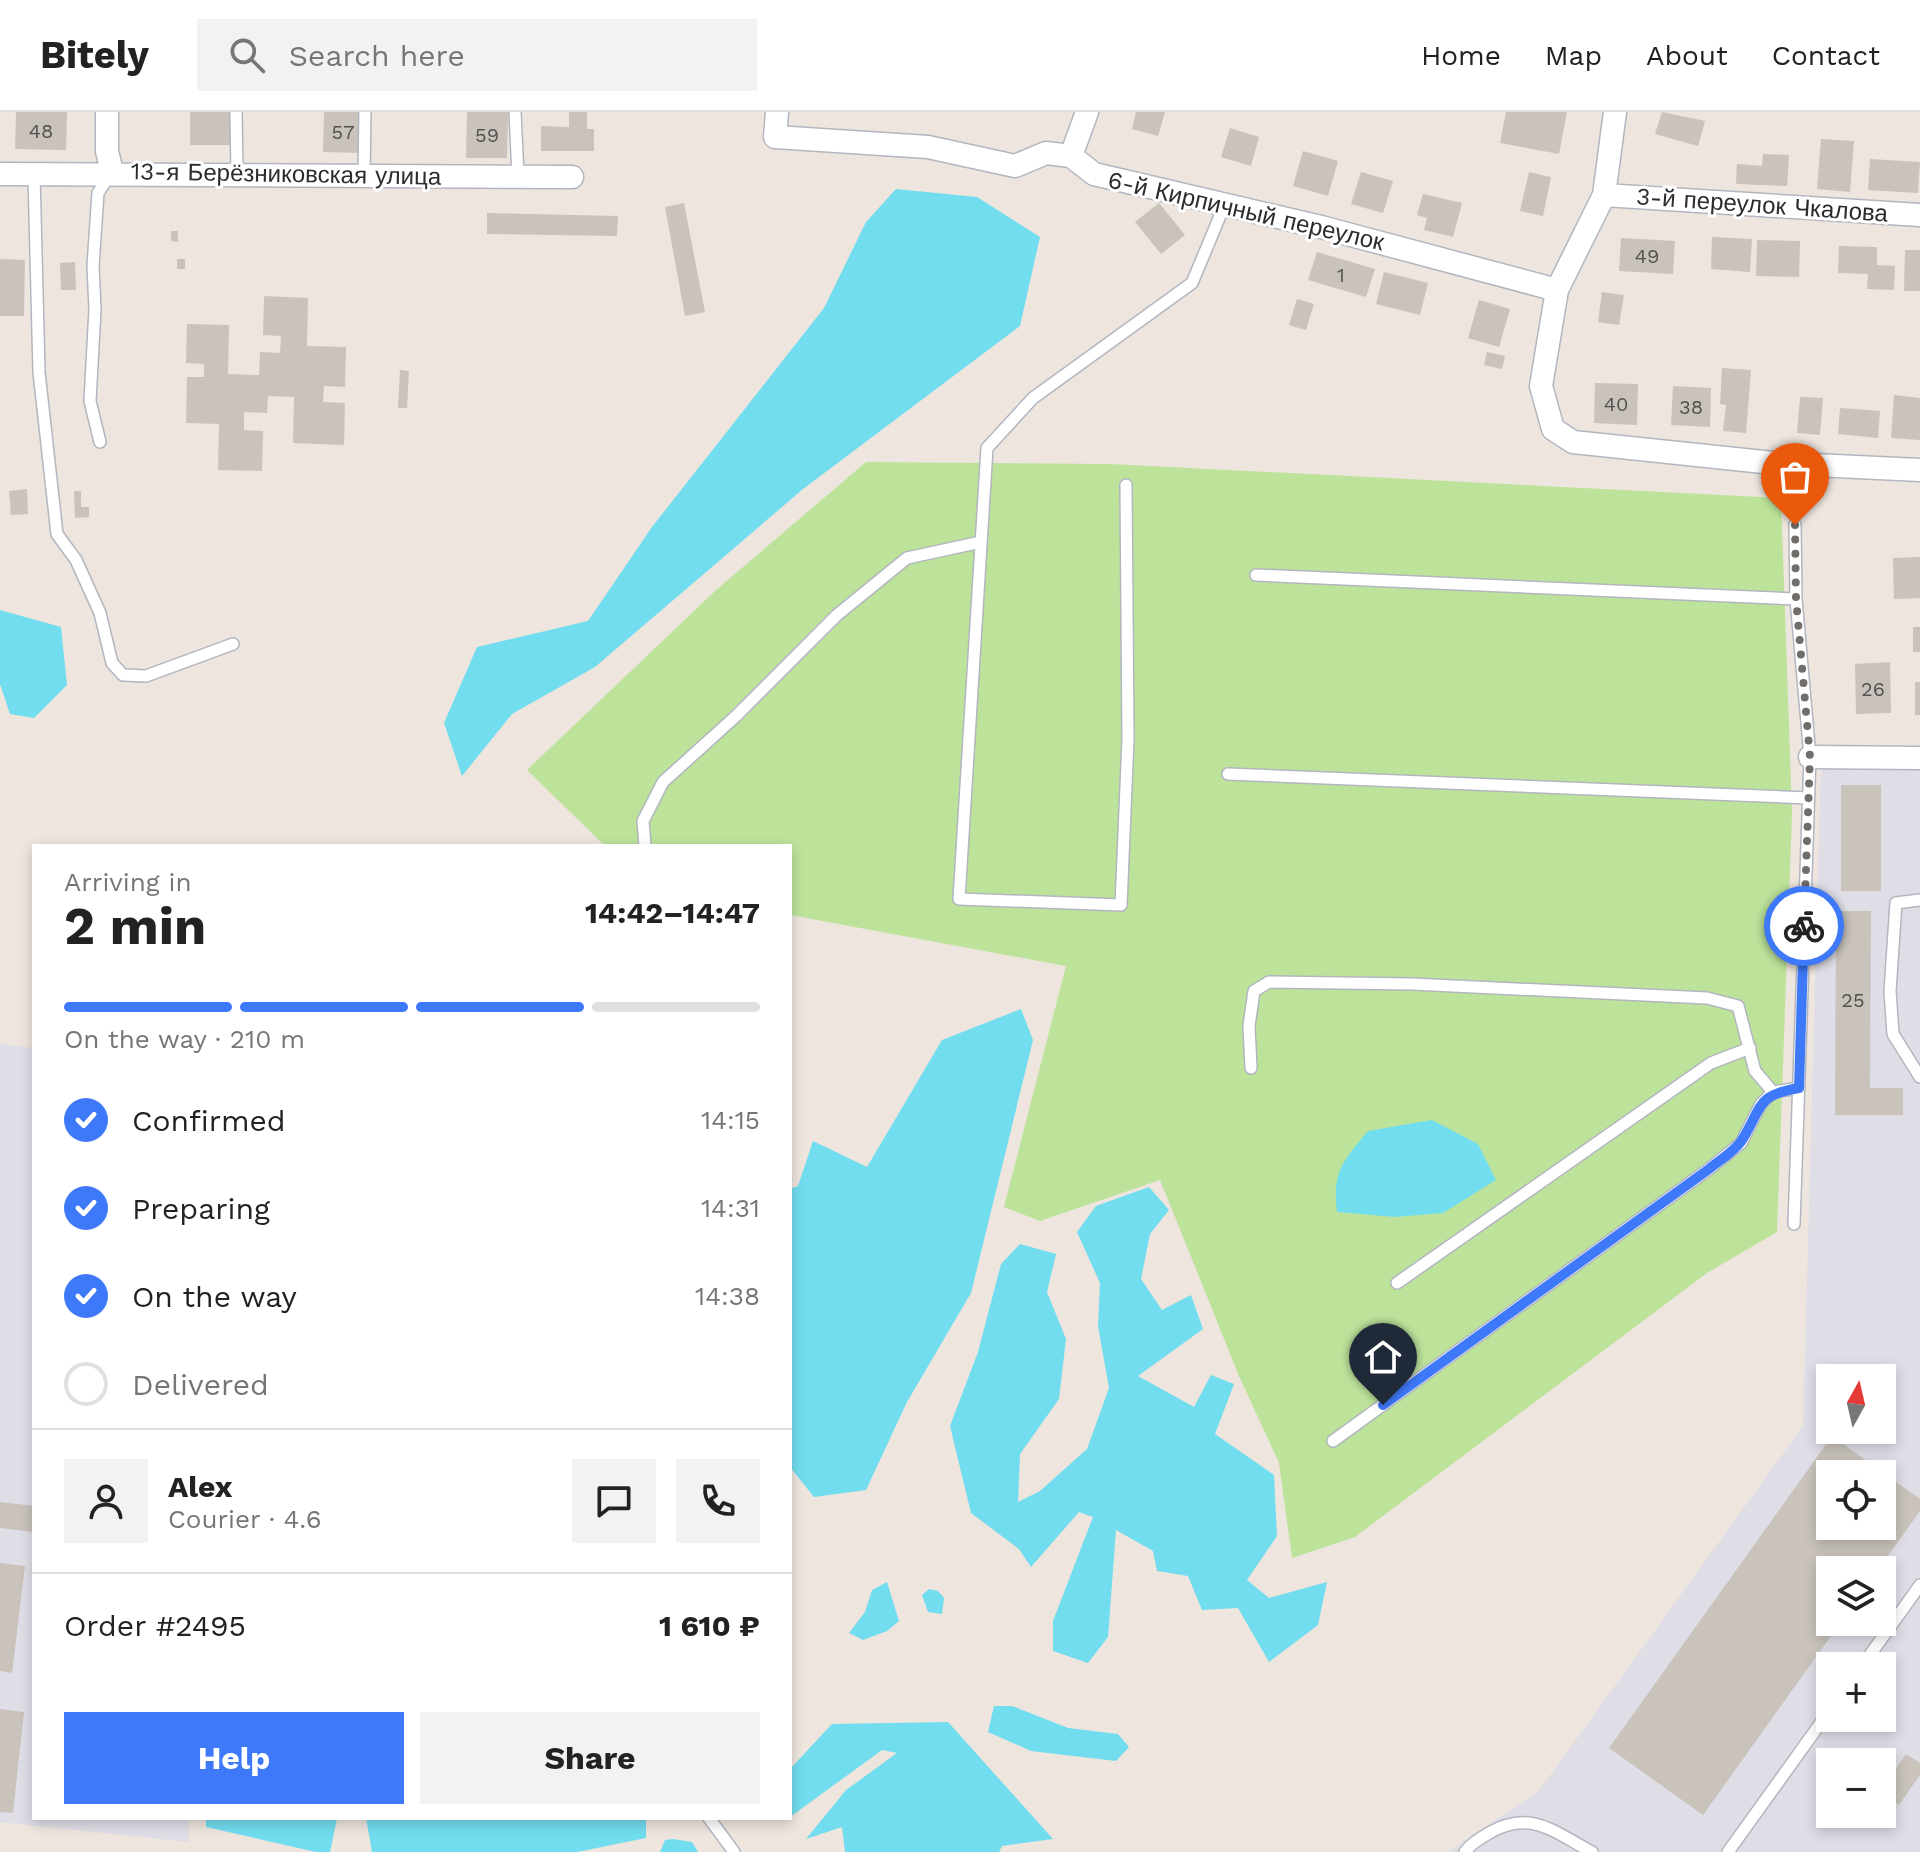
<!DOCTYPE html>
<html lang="en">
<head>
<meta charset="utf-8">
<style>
  body { margin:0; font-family:"Work Sans",sans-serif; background:#f2f2f2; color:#222; height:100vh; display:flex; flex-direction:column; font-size:30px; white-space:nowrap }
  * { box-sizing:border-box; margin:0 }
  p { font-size:26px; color:#767676 }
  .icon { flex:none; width:44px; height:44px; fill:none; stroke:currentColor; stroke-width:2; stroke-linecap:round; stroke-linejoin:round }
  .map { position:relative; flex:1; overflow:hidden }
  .side { position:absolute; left:32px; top:732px; width:760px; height:976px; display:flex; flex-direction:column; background:#fff; border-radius:0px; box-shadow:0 4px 12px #0003 }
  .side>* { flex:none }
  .needle { width:52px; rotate:8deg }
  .controls { position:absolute; left:1816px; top:1252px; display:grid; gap:16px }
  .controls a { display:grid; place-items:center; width:80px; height:80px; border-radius:0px; background:#fff; box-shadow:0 4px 12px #0003; font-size:40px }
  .pin { position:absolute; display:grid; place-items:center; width:68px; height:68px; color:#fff; margin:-82px -34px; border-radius:50% 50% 50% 0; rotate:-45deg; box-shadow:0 0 8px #0007 }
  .pin .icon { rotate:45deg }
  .courier { position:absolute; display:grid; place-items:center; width:80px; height:80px; margin:-40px; border:6px solid #3e79fa; border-radius:50%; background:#fff; color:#222; box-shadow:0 2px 10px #0007 }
  .overview em { font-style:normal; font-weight:700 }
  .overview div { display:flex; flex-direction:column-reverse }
  .overview { display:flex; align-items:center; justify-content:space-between; height:136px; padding:0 32px }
  h1 { font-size:52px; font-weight:700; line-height:60px }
  .bar { display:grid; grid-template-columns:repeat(4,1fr); gap:12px 8px; align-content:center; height:96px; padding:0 32px }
  .bar i { height:10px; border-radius:6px; background:#e0e0e0 }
  .bar .on { background:#3e79fa }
  .bar p { grid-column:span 4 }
  .line { display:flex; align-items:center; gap:20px; padding:0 32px; border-top:2px solid #e0e0e0 }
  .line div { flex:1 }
  .round { display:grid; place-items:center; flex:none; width:84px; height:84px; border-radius:0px; background:#f2f2f2 }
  ol { padding:0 32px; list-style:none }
  li { display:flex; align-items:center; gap:24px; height:88px }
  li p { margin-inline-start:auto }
  li .icon { padding:8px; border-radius:50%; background:#3e79fa; color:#fff; stroke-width:4 }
  li:last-child { color:#767676 }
  li i { width:44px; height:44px; border:4px solid #e0e0e0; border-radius:50% }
  .cta { display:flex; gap:16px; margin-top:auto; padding:16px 32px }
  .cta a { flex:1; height:92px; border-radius:0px; background:#3e79fa; color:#fff; font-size:32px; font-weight:700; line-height:92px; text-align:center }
  .cta a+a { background:#f2f2f2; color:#222 }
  header { display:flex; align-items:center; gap:48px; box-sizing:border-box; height:112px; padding:0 40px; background:#fff; border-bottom:2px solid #e0e0e0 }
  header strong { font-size:38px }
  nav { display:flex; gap:44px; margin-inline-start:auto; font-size:28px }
  .search { width:560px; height:72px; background:#f2f2f2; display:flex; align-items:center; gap:20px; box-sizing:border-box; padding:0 28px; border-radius:0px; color:#767676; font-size:30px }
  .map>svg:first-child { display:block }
</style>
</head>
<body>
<header>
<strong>Bitely</strong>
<div class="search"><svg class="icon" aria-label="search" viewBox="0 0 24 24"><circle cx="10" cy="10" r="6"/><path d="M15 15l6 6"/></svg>Search here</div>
<nav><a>Home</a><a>Map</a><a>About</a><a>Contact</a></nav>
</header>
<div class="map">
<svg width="1920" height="1740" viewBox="0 0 1920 1740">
  <rect width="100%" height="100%" fill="#ede5de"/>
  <path fill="#dfdee6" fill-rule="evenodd" d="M1821,653L1920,654V1740H1447L1538,1680L1803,1314ZM1830,1266H1882V1318H1830ZM1830,1362H1882V1414H1830ZM1830,1458H1882V1510H1830ZM1830,1554H1882V1606H1830ZM1830,1650H1882V1702H1830Z
    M0,932L34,936V1706H189V1730L0,1710Z"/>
  <path fill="#bde39b" d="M866,350L1110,352L1781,386L1792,701L1777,1120L1707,1161L1355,1425L1292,1446L1279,1351L1239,1264L1160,1068L1040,1109L1004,1095L1066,854L790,803V734H605L527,658L715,479Z"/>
  <path fill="#71ddef" d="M896,77L977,85L1040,125L1020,214L803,377L595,555L512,602L462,664L444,611L477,535L588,509L652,415L824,196L866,110Z
    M0,498L61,515L67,573L34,606L10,602L0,572Z
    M1021,897L1033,928L971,1181L907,1290L866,1378L814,1385L790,1355V1077L798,1074L813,1029L867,1055L942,928Z
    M1432,1008L1478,1032L1496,1068L1443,1101L1395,1105L1337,1100C1332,1060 1343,1049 1368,1019Z
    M1149,1075L1169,1098L1150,1122L1141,1167L1162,1198L1191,1183L1203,1217L1138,1264L1194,1295L1211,1263L1234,1272L1215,1322L1274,1363L1277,1424L1247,1468L1269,1486L1327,1470L1318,1513L1269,1550L1238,1496L1202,1498L1188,1464L1157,1459L1153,1439L1116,1418L1108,1525L1088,1551L1053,1539V1509L1093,1405L1079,1400L1031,1455L1019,1437L971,1401L950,1314L978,1240L1001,1152L1020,1132L1056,1142L1047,1180L1066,1227L1059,1287L1020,1342L1018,1390L1040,1379L1087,1337L1109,1276L1098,1214L1100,1171L1077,1120L1096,1094Z
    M887,1470L899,1509L887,1519L863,1528L849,1521L865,1500L872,1478Z
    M929,1477L938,1479L944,1486L942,1502L928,1500L922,1483Z
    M994,1594H1012L1068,1616L1118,1622L1129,1635L1116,1649L1031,1639L988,1620Z
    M948,1610L1053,1727L1002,1734L999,1740H845L842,1715L806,1727L846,1678L897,1641L882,1638L790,1705V1657L832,1612Z
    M206,1706H337V1707L330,1740H316L206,1715Z
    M366,1706H646V1726L577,1740H372Z
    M673,1727L692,1730L698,1740H660L665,1728Z"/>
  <path fill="#c9c3bc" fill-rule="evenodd" d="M16,0H67L66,38L15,37Z
    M190,0H231L230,33H190Z
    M324,0H363V41L323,40Z
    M467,0H508L507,46H466Z
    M569,0H587V17H594V39H541V14L569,15Z
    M1136,0H1165L1158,24L1132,17Z
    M1506,0H1567L1559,42L1500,31Z
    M1662,0L1705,9L1698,34L1655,22Z
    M1230,16L1259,25L1251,54L1221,45Z
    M1821,27L1854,29L1850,80L1817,77Z
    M1303,39L1338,49L1328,84L1293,74Z
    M1763,42L1789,43L1787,74L1736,72L1737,52L1762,54Z
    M1870,47L1920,50L1918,81L1868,78Z
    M1361,60L1393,69L1383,101L1351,92Z
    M1529,60L1551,65L1543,104L1520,99Z
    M1423,82L1462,91L1453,125L1424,118L1427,106L1417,103Z
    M684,91L705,200L685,204L665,95Z
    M1159,91L1185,123L1161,142L1135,110Z
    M487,101L618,104L617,124L487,122Z
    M171,119H178V130L171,129Z
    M1712,125L1752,127L1750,160L1711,157Z
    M1621,126L1675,129L1673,162L1619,159Z
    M1757,128L1800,129L1799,165L1756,164Z
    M1839,134L1877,135V153L1895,154L1894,178L1867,177L1868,162L1838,161Z
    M1905,138H1920V179H1904Z
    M1317,140L1375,157L1366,185L1308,168Z
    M0,147L25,148L24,204H0Z
    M177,147H185V157H177Z
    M75,150L76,178H61L60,151Z
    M1384,160L1428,171L1420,203L1376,192Z
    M1602,180L1624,183L1619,213L1598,210Z
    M264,184L308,186L307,234L346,235L345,275L324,274L323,290L345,291L344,333L293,331L294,285L268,284L267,301L244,300V318L263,319L262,359L218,358L219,312L186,311L187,265H204V252L186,251L187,212L229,213L228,262L259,263L260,240L280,241L281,224L263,223Z
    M1297,187L1314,192L1306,218L1289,213Z
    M1479,188L1510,197L1499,235L1468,226Z
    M1487,240L1505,244L1502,257L1484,253Z
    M1722,256L1751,258L1746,321L1723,319L1726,293L1720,292Z
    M400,258L409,259L407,296H398Z
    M1595,271L1638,272L1637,313L1594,311Z
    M1673,274L1711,276L1710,315L1671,313Z
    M1894,283L1920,286V328L1891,326Z
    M1800,285L1823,286L1820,323L1797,321Z
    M1840,296L1880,299L1878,326L1838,322Z
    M27,377L28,402L11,403L9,379Z
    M74,379H81V395H89V405L75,406Z
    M1920,445V486L1894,487L1893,446Z
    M1913,515H1920V540H1913Z
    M1890,550L1891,601L1856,602L1855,552Z
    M1915,570H1920V603H1915Z
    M1841,673H1881V779H1841Z
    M1836,799H1871L1870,976H1903V1003H1835Z
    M1832,1324L1920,1387V1399L1878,1458H1830V1510H1841L1703,1703L1609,1636ZM1830,1362H1882V1414H1830Z
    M0,1390L34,1394V1420L0,1416Z
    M0,1451L25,1454L12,1561L0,1559Z
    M0,1597L24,1600L13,1701L0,1700Z
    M1906,1642L1920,1651V1663L1899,1693L1882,1681V1677Z"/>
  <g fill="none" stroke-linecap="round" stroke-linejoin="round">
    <g stroke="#b2b6bf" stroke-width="14">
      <path id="lane" d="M236,0L237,61
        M515,0L518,64
        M34,62L39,260L57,422L76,448L100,501L112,551L123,563L146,564L233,532
        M364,63L365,0
        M100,330L90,289L95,197L93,154L98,81L109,64
        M1126,373L1128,627L1121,793L959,787L987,336L1033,286L1192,171L1225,92
        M1256,463L1796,487
        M1228,662L1808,686
        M645,734L643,709L663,670L736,604L837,503L907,446L981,430
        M1920,788L1896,791L1890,879L1893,922L1920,965
        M1251,956L1249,914L1254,879L1269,870L1412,872L1707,886L1738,894L1755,959L1773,980L1799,976
        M1794,1112L1810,645L1796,487L1795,413
        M1397,1171L1711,951L1750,936
        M1333,1329L1709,1057L1741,1031L1761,992L1773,980
        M1862,1554L1920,1473
        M709,1706L734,1740
        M1465,1740C1472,1731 1479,1727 1489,1721C1531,1697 1554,1720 1592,1740
        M1728,1740L1830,1598"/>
    </g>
    <g stroke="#b2b6bf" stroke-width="25">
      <path id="street" d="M107,0V39L112,60
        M777,0L775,25L928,35L1015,54L1046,41L1071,44L1094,62L1321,115L1557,178
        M1615,0L1604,83L1557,178L1541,274L1553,317L1573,330L1773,351L1920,358
        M1071,44L1087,0
        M0,62L572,65
        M1604,83L1920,103
        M1810,645L1920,646"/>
    </g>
    <use href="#lane" stroke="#fff" stroke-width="11"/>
    <use href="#street" stroke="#fff" stroke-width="22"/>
  </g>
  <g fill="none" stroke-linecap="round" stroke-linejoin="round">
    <path stroke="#706d6a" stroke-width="8" stroke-dasharray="0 14.4" d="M1795,413L1796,487L1810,645L1804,814"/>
    <path stroke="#3e79fa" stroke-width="10" d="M1383,1293L1709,1057C1720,1048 1735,1039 1742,1028C1763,995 1755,983 1799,976L1804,814"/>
  </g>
  <g text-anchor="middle" stroke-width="6" stroke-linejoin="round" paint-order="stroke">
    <g font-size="20" fill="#535250">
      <text x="41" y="26">48</text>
      <text x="343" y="27">57</text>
      <text x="487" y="30">59</text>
      <text x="1647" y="151">49</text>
      <text x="1341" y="170">1</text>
      <text x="1616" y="299">40</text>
      <text x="1691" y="302">38</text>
      <text x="1873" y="584">26</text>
      <text x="1853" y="895">25</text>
    </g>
    <g font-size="24" fill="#2c2c2c" stroke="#fff">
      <text transform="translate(286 62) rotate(1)" y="8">13-я Берёзниковская улица</text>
      <text transform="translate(1762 93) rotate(4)" y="8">3-й переулок Чкалова</text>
      <text transform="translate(1246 99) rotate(13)" y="8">6-й Кирпичный переулок</text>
    </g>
  </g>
</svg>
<div class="controls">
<a><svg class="needle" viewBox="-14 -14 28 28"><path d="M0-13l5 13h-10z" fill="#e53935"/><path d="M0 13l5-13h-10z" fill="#767676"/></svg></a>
<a><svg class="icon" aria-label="locate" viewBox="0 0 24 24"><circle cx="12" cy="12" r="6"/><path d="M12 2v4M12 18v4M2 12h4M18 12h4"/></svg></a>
<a><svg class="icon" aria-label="layers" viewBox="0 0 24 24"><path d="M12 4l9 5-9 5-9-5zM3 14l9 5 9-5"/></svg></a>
<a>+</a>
<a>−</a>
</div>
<div class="pin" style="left:1795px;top:413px;background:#ea580c"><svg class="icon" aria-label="bag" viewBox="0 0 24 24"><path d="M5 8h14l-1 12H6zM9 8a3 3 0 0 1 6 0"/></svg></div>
<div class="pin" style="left:1383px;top:1293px;background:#1f2937"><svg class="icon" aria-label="home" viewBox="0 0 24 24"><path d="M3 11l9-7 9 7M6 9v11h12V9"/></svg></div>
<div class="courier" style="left:1804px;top:814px"><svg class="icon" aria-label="bike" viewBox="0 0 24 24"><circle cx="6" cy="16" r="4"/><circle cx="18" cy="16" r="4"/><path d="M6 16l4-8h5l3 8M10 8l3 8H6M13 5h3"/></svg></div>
<section class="side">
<div class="overview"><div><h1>2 min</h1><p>Arriving in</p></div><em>14:42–14:47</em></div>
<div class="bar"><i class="on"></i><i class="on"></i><i class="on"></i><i></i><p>On the way · 210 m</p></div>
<ol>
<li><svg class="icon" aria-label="check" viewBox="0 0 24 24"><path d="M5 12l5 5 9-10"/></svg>Confirmed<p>14:15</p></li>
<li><svg class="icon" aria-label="check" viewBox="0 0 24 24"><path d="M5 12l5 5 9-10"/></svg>Preparing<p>14:31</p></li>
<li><svg class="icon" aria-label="check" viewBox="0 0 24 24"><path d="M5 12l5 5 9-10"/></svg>On the way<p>14:38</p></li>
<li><i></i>Delivered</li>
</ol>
<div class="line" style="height:144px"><a class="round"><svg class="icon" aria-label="person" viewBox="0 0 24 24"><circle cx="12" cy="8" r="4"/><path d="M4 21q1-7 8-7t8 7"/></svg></a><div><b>Alex</b><p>Courier · 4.6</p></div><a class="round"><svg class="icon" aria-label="chat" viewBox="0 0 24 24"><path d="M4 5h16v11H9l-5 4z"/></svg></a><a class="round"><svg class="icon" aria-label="phone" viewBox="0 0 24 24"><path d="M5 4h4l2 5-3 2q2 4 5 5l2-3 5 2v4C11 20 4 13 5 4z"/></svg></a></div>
<div class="line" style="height:104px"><div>Order #2495</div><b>1 610 ₽</b></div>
<div class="cta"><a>Help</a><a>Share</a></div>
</section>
</div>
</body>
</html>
